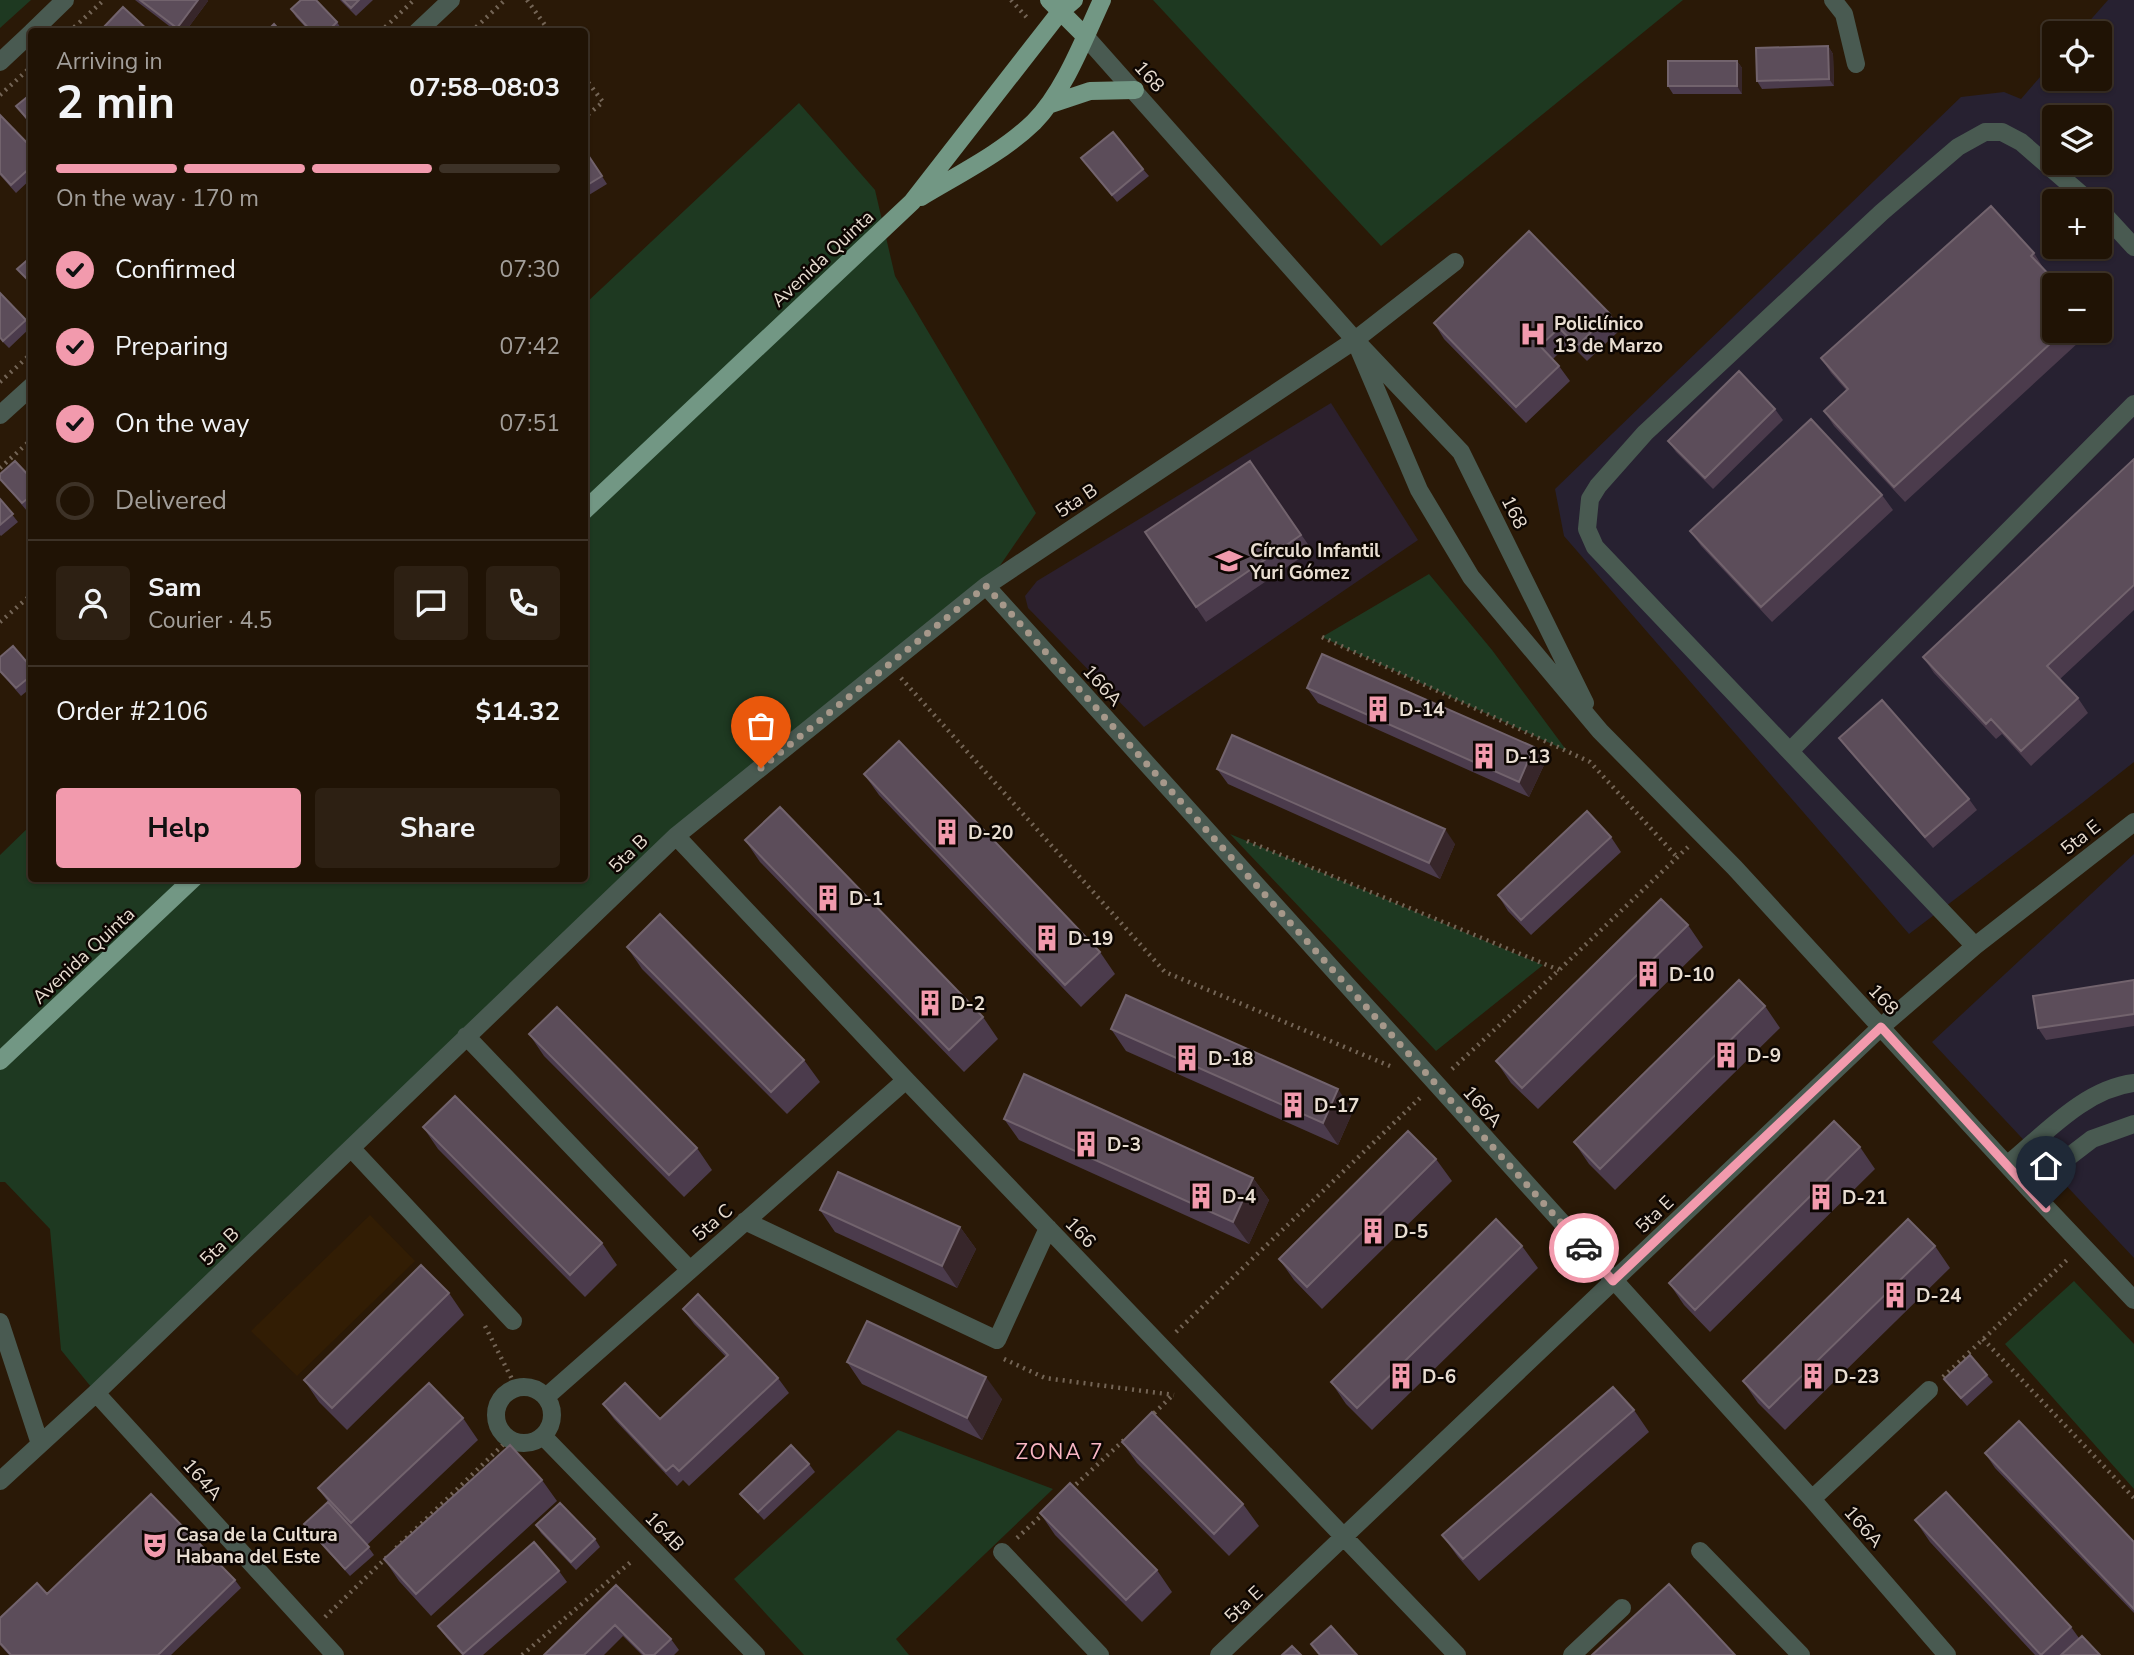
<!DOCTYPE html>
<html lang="en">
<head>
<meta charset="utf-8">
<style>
  body { margin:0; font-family:"Nunito Sans",sans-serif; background:#2d2013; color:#f1f3f6; height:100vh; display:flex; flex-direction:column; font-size:26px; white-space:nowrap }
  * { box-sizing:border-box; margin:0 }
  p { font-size:23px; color:#a29e9a }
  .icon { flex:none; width:38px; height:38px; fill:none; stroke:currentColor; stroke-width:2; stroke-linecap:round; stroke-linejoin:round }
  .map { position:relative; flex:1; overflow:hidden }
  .drawer { position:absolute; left:28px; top:28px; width:560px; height:854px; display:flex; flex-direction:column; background:#201305; border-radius:7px; box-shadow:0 2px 5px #0004,0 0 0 2px #3d3227 }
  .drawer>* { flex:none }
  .fabs { position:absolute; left:2042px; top:21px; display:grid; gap:14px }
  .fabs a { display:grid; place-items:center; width:70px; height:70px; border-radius:7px; background:#201305; box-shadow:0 2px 5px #0004,0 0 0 2px #3d3227; font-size:35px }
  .pin { position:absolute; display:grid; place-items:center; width:60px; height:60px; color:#fff; margin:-72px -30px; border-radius:50% 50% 50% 0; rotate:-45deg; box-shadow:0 0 7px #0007 }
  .pin .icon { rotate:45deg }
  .courier { position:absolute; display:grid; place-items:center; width:70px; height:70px; margin:-35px; border:5px solid #f29aad; border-radius:50%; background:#fff; color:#222; box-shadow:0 2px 9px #0007 }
  .head em { font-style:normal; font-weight:700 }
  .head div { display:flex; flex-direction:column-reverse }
  .head { display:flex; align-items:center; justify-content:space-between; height:119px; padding:0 28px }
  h1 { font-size:46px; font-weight:700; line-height:52px }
  .bar { display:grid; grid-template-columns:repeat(4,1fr); gap:10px 7px; align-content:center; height:84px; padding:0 28px }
  .bar i { height:9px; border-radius:5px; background:#3d3227 }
  .bar .selected { background:#f29aad }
  .bar p { grid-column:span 4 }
  .line { display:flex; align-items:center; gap:18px; padding:0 28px; border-top:2px solid #3d3227 }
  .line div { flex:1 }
  .round { display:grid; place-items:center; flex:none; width:74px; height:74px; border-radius:7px; background:#2d2013 }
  ol { padding:0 28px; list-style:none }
  li { display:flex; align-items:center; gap:21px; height:77px }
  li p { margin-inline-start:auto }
  li .icon { padding:7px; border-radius:50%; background:#f29aad; color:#111; stroke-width:4 }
  li:last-child { color:#a29e9a }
  li i { width:38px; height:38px; border:4px solid #3d3227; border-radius:50% }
  .button { display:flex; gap:14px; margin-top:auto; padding:14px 28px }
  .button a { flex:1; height:80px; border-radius:7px; background:#f29aad; color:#111; font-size:28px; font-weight:700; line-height:80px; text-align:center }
  .button a+a { background:#2d2013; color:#f1f3f6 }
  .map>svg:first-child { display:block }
</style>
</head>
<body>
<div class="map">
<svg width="2134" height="1655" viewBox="0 0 2134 1655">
  <rect width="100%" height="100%" fill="#2a1907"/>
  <path fill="#321d04" d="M370,1215L415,1261L297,1376L251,1331Z"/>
  <path fill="#272131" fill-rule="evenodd" d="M2108,0H2134V762L2082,803L1909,934L1564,536L1555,489L1961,97L2004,92L2021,99L2054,61V79H2100V33H2079ZM2054,117H2100V163H2054ZM2054,201H2100V247H2054ZM2054,285H2100V331H2054Z
    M2134,854V1258L1932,1042Z"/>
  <path fill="#2c202d" d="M1331,403L1418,540L1144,727L1028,608L1025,596L1037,581Z"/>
  <path fill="#1e3921" d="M0,0H31L0,28Z
    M1153,0H1683L1381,246Z
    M799,103L875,190L895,276L1036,513L986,586L676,836L96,1393L61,1350L50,1229L5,1182H0V855L31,825L32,878H584L585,304Z
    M1429,574L1492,650L1567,751L1322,637Z
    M1230,834L1543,965L1436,1051Z
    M2074,1281L2134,1344V1489L2005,1344Z
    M898,1430L1053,1489L896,1639L909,1655H804L734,1579Z"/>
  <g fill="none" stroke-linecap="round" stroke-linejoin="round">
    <path stroke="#746556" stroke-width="4.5" stroke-dasharray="2 5" stroke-linecap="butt" d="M527,0L550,32
      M1011,0L1029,20
      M69,32L104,0
      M380,32L414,0
      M471,32L505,0
      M584,77L603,102L584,118
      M0,95L32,66
      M0,382L32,353
      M0,468L32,439
      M0,622L32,594
      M1322,637L1590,762L1677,857
      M901,678L1165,972L1390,1066
      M1247,841L1559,970
      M1452,1069L1559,970L1688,847
      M485,1326L516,1387
      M1176,1332L1422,1096
      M1983,1339L2134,1498
      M1004,1359L1045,1378L1174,1395
      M1943,1377L2069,1258
      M1149,1418L1173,1395
      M1071,1489L1124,1440
      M1017,1538L1044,1513
      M396,1548L509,1439
      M325,1617L387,1557
      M522,1655L633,1560"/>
    <path stroke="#495a51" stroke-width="18" d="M1833,0L1844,14L1856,64
      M32,32L65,0
      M417,32L451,0
      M1085,36L1355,340L1461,452L1585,703
      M0,62L32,32
      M2100,210L2134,247
      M1355,340L1419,490L1471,577L1600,731L1735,868L2028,1188L2134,1300
      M0,415L32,386
      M986,586L1812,1499L1947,1655
      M1790,751L2134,404
      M676,836L906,1080L1457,1655
      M1975,946L1595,547L1587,529L1590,499L1598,486L1645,433L1882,212L1958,147L1985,132H2002L2021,142L2089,201
      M466,1036L689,1269
      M351,1148L513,1321
      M2007,1165C2044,1135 2084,1089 2134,1083
      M2028,1188L2092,1139L2134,1124
      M745,1221L997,1340L1048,1228
      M0,1322L40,1444
      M496 1415a28 28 0 1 1 56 0a28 28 0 1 1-56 0Z
      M96,1393L335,1655
      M546,1397L906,1080
      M543,1436L756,1655
      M0,1481L96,1393L676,836L986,586L1355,340L1455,262
      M1812,1499L1929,1390
      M1700,1551L1801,1655
      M1002,1552L1100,1655
      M1219,1655L1881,1027L1975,946L2134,822
      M1572,1655L1622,1608"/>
    <path stroke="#729784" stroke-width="18" d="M1049,0L1085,36
      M1048,105L1090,91L1135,90
      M921,197C959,174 1002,153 1034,122C1064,92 1084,39 1102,0
      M584,511L912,202L1060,12L1074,0
      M0,1061L194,878"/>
  </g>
  <path fill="#4b3b4c" d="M135,0H208V1L185,32H177Z
    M340,0H373L356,16Z
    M291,9L337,22L342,30L340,32H310L296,17Z
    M1828,46L1833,54L1834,86L1762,89L1757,81Z
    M1737,61L1742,68V94H1673L1668,86Z
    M32,93V127L16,106Z
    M0,115L32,148V178L16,193L0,175Z
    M584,148L607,184L584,198Z
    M1081,158L1143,169L1149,176L1117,202Z
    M2034,253L2044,269L2054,331H2091L1905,502L1834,426L1824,411L1846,390L1831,373L1821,358Z
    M0,293L26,320L31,327L9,348L0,339Z
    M1610,314L1621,329L1587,361L1569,343L1553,359L1559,366L1570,381L1526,423L1444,339L1434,323Z
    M1775,409L1783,420L1713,489L1676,452L1668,441Z
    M2134,459V610L2060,679L2078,698L2088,713L2031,766L2002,734L1996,739L1934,673L1923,657Z
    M1250,461L1312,550L1206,622L1145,532Z
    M0,479H32V507L27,511Z
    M1882,495L1893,510L1772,622L1701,546L1690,531Z
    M0,499L18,522L1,536L0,535Z
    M0,657L32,668V687L21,696L0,672Z
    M1307,688L1545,763L1529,797L1318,703Z
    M1839,738L1969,799L1977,810L1933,848L1847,749Z
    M1217,769L1455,844L1440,879L1228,784Z
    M864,774L1100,952L1115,974L1081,1007L879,795Z
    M1611,837L1621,852L1531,935L1508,911L1498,895Z
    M745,840L983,1017L998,1039L964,1072L760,862Z
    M1688,925L1703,947L1538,1109L1511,1083L1496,1061Z
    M627,947L804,1060L820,1082L787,1114L642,969Z
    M2134,980V1026L2046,1040L2038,1028Z
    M1765,1006L1780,1028L1615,1190L1589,1164L1574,1142Z
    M1111,1029L1353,1111L1338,1145L1126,1051Z
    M529,1034L697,1148L712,1170L684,1197L544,1056Z
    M1004,1119L1253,1178L1269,1200L1249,1244L1019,1140Z
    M423,1127L602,1243L617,1265L585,1297L438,1149Z
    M1860,1147L1875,1169L1710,1332L1684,1305L1669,1283Z
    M1436,1159L1452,1181L1322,1309L1294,1280L1279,1259Z
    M820,1210L960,1227L976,1249L957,1288L835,1232Z
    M1522,1246L1538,1268L1372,1430L1346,1404L1331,1382Z
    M1935,1246L1950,1268L1785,1430L1758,1403L1743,1381Z
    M449,1293L464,1315L347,1430L319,1402L304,1380Z
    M683,1309L778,1378L789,1393L689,1486L683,1480L677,1486L614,1419L603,1404L660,1419L726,1357L694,1324Z
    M847,1362L1002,1399L982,1440L862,1384Z
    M1987,1375L1993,1382L1967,1406L1944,1379Z
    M1634,1410L1649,1432L1479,1581L1458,1557L1442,1535Z
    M463,1418L478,1440L367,1545L374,1555L350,1576L309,1531L304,1524L328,1502L318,1488Z
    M1122,1442L1243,1504L1259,1526L1229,1556L1137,1463Z
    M1985,1453L2134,1542V1613L1995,1468Z
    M809,1464L815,1472L764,1520L746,1501L740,1494Z
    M542,1480L557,1501L431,1616L399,1581L384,1559Z
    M1040,1513L1157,1570L1172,1592L1142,1622L1055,1535Z
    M1915,1520L2071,1627L2079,1638L2100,1655H2035L1930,1542Z
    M536,1525L595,1539L600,1547L576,1570L541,1533Z
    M559,1571L567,1582L483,1655H462L446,1637L438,1626Z
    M235,1580L241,1588L171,1655H9L0,1645V1618L47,1594Z
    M616,1585L671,1639L679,1650L674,1655H642L623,1636L604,1655H544Z"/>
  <path fill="#37262a" d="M198,0H208V1L185,32H180L177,28Z
    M1828,46L1833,54L1834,86L1829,79Z
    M1737,61L1742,68V94L1737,86Z
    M1534,747L1545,763L1529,797L1519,782Z
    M1445,829L1455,844L1440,879L1429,863Z
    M1338,1089L1353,1111L1338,1145L1323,1123Z
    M1253,1178L1269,1200L1249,1244L1233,1222Z
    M960,1227L976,1249L957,1288L942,1266Z
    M986,1377L1002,1399L982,1440L967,1418Z"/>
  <path fill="#5c4d5a" stroke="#72636d" stroke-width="2" d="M140,0H198L177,28Z
    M301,0H316L337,22L327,32H312L291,9Z
    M343,0H359L351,8Z
    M123,7L150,32H103L101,30Z
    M274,24L281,32H266Z
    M1828,46L1829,79L1757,81L1756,48Z
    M1668,61H1737V86H1668Z
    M32,93V124L16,106Z
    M0,115L32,148V166L11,185L0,173Z
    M1113,132L1143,169L1112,195L1081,158Z
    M584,149L602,176L584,187Z
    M1991,206L2034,253L2031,256L2059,285H2054V331H2064L1894,487L1824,411L1848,389L1821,358Z
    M1529,231L1610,314L1577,346L1559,328L1540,346L1559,366L1516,407L1434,323Z
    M32,256V284L17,269Z
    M0,293L26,320L3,341L0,337Z
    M1739,371L1775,409L1705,478L1668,441Z
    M1811,419L1882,495L1761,607L1690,531Z
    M2134,459V585L2047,666L2078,698L2021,751L1991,719L1986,724L1923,657Z
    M15,461L32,479V495L22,503L0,479V474Z
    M1250,461L1301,535L1196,607L1145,532Z
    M0,499L13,514L0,525Z
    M13,646L32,668V675L16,688L0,671V657Z
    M1322,654L1534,747L1519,782L1307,688Z
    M1882,700L1969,799L1925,837L1839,738Z
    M1232,735L1445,829L1429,863L1217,769Z
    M899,741L1100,952L1065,985L864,774Z
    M780,807L983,1017L949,1050L745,840Z
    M1587,811L1611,837L1521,920L1498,895Z
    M1661,899L1688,925L1522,1088L1496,1061Z
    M660,914L804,1060L771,1092L627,947Z
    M1739,980L1765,1006L1600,1169L1574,1142Z
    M2134,980V1014L2038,1028L2033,996Z
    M1126,995L1338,1089L1323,1123L1111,1029Z
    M557,1007L697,1148L669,1175L529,1034Z
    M1024,1074L1253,1178L1233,1222L1004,1119Z
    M455,1096L602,1243L570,1275L423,1127Z
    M1834,1121L1860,1147L1695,1310L1669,1283Z
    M1408,1131L1436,1159L1307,1287L1279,1259Z
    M838,1172L960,1227L942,1266L820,1210Z
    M1496,1219L1522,1246L1357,1408L1331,1382Z
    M1908,1219L1935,1246L1769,1408L1743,1381Z
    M421,1265L449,1293L332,1408L304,1380Z
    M698,1294L778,1378L679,1471L673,1465L666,1471L603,1404L625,1383L660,1419L728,1355L683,1309Z
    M867,1321L986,1377L967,1418L847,1362Z
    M1970,1355L1987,1375L1961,1398L1944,1379Z
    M429,1383L463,1418L351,1523L318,1488Z
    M1613,1387L1634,1410L1463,1559L1442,1535Z
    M1152,1412L1243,1504L1214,1534L1122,1442Z
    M2019,1421L2134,1542V1609L1985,1453Z
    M510,1445L542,1480L416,1594L384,1559Z
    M791,1445L809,1464L758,1512L740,1494Z
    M1070,1483L1157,1570L1126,1600L1040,1513Z
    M1946,1492L2071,1627L2041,1655L1915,1520Z
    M151,1494L235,1580L158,1655H11L0,1643V1618L37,1583L47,1594Z
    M328,1502L369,1547L345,1569L304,1524Z
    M560,1503L595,1539L571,1562L536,1525Z
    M534,1542L559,1571L463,1654L438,1626Z
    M1669,1584L1735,1655H1592Z
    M616,1585L671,1639L654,1655H645L615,1625L584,1655H544Z
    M1331,1626L1357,1655H1320L1311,1644Z
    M2082,1636L2100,1655H2061Z
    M1292,1646L1301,1655H1282Z"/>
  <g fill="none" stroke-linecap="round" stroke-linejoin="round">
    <path stroke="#a6988a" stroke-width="7" stroke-dasharray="0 12.6" d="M761,768L986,586L1584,1248"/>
    <path stroke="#f29aad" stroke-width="9" d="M1584,1248L1613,1281L1881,1027L2046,1208"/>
  </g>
  <defs>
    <g id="hospital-bare" transform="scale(2.1)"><path d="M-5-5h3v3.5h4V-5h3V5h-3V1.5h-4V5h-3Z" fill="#f29aad" stroke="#0d0602" stroke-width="2.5" paint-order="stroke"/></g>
    <g id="school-bare" transform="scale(2.1)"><path d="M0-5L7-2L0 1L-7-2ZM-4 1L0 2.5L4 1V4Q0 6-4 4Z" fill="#f29aad" stroke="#0d0602" stroke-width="2.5" paint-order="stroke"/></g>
    <g id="building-bare" transform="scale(2.1)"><path d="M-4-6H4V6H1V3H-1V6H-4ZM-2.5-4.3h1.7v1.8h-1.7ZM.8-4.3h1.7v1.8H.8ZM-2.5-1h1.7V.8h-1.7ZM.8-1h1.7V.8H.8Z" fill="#f29aad" stroke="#0d0602" stroke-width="2.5" paint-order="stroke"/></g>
    <g id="theatre-bare" transform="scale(2.1)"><path d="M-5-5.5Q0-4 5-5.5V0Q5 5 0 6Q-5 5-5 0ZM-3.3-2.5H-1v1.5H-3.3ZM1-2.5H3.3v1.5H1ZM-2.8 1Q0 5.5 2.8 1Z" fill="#f29aad" stroke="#0d0602" stroke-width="2.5" paint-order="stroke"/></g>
  </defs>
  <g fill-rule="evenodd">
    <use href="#hospital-bare" x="1533" y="334"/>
    <use href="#school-bare" x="1229" y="561"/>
    <use href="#building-bare" x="1378" y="709"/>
    <use href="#building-bare" x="1484" y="756"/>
    <use href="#building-bare" x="947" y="832"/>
    <use href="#building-bare" x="828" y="898"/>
    <use href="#building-bare" x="1047" y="938"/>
    <use href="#building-bare" x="1648" y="974"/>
    <use href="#building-bare" x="930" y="1003"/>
    <use href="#building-bare" x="1726" y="1055"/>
    <use href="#building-bare" x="1187" y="1058"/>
    <use href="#building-bare" x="1293" y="1105"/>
    <use href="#building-bare" x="1086" y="1144"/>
    <use href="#building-bare" x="1201" y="1196"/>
    <use href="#building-bare" x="1821" y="1197"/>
    <use href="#building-bare" x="1373" y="1231"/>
    <use href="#building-bare" x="1895" y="1295"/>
    <use href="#building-bare" x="1401" y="1376"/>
    <use href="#building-bare" x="1813" y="1376"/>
    <use href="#theatre-bare" x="155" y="1545"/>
  </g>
  <g text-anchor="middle" stroke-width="5" stroke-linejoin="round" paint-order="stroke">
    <g font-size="19" fill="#e8ddd1" stroke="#0d0602">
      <text transform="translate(1150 76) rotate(48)" y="7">168</text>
      <text transform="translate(822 258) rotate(-43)" y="7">Avenida Quinta</text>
      <text transform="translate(1076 500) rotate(-34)" y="7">5ta B</text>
      <text transform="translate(1515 512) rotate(63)" y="7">168</text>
      <text transform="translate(1103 685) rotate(48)" y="7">166A</text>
      <text transform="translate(2080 837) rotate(-38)" y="7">5ta E</text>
      <text transform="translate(628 853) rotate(-44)" y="7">5ta B</text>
      <text transform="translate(83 955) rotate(-43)" y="7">Avenida Quinta</text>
      <text transform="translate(1884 999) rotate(47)" y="7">168</text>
      <text transform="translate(1483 1106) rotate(48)" y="7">166A</text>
      <text transform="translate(1654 1214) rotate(-44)" y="7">5ta E</text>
      <text transform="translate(712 1222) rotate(-41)" y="7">5ta C</text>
      <text transform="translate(1081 1232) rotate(46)" y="7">166</text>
      <text transform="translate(219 1246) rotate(-44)" y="7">5ta B</text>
      <text transform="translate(203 1479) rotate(48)" y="7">164A</text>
      <text transform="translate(1864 1526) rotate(49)" y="7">166A</text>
      <text transform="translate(665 1531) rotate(46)" y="7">164B</text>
      <text transform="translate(1243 1604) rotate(-43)" y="7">5ta E</text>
    </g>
    <g font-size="19" font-weight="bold" fill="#e8ddd1" stroke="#0d0602" text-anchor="start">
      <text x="1554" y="330">Policlínico<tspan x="1554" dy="22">13 de Marzo</tspan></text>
      <text x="1250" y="557">Círculo Infantil<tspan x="1250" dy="22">Yuri Gómez</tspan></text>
      <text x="1399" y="716">D-14</text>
      <text x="1505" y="763">D-13</text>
      <text x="968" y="839">D-20</text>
      <text x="849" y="905">D-1</text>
      <text x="1068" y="945">D-19</text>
      <text x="1669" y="981">D-10</text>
      <text x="951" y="1010">D-2</text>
      <text x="1747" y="1062">D-9</text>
      <text x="1208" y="1065">D-18</text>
      <text x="1314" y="1112">D-17</text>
      <text x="1107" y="1151">D-3</text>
      <text x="1222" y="1203">D-4</text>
      <text x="1842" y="1204">D-21</text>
      <text x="1394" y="1238">D-5</text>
      <text x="1916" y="1302">D-24</text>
      <text x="1422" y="1383">D-6</text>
      <text x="1834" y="1383">D-23</text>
      <text x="176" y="1541">Casa de la Cultura<tspan x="176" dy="22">Habana del Este</tspan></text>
    </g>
    <g font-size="21" letter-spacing="2" fill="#f9b6c3" stroke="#0d0602">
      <text x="1060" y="1459">ZONA 7</text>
    </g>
  </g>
</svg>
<div class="fabs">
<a><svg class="icon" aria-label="locate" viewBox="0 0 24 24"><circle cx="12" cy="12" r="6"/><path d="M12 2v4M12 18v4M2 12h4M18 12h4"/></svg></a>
<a><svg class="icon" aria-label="layers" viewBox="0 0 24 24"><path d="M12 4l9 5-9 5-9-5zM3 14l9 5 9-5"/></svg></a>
<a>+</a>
<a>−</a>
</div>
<div class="pin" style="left:761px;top:768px;background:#ea580c"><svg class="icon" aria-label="bag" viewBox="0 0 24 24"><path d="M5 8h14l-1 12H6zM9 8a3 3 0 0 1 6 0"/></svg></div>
<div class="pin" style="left:2046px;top:1208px;background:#1f2937"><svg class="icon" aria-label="home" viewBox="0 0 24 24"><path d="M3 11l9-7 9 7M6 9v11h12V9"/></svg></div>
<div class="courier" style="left:1584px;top:1248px"><svg class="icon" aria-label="car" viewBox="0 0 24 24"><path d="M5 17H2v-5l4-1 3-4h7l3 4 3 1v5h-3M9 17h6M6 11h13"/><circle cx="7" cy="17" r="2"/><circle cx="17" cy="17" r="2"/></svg></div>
<section class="drawer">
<div class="head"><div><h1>2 min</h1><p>Arriving in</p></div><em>07:58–08:03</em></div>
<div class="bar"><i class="selected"></i><i class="selected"></i><i class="selected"></i><i></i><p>On the way · 170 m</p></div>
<ol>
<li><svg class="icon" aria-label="check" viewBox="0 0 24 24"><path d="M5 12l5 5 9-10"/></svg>Confirmed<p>07:30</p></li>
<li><svg class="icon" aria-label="check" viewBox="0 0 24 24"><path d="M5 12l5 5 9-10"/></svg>Preparing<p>07:42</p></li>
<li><svg class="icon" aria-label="check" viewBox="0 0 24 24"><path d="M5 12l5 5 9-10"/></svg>On the way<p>07:51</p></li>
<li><i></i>Delivered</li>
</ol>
<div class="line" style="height:126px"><a class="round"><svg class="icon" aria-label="person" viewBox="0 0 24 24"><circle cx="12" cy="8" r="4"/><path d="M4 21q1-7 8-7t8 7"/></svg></a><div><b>Sam</b><p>Courier · 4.5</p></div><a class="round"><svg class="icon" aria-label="chat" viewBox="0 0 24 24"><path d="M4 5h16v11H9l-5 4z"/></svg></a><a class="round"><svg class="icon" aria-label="phone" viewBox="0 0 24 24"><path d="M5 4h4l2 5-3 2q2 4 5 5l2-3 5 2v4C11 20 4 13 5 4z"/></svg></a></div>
<div class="line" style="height:91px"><div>Order #2106</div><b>$14.32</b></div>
<div class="button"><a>Help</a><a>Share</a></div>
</section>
</div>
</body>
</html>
